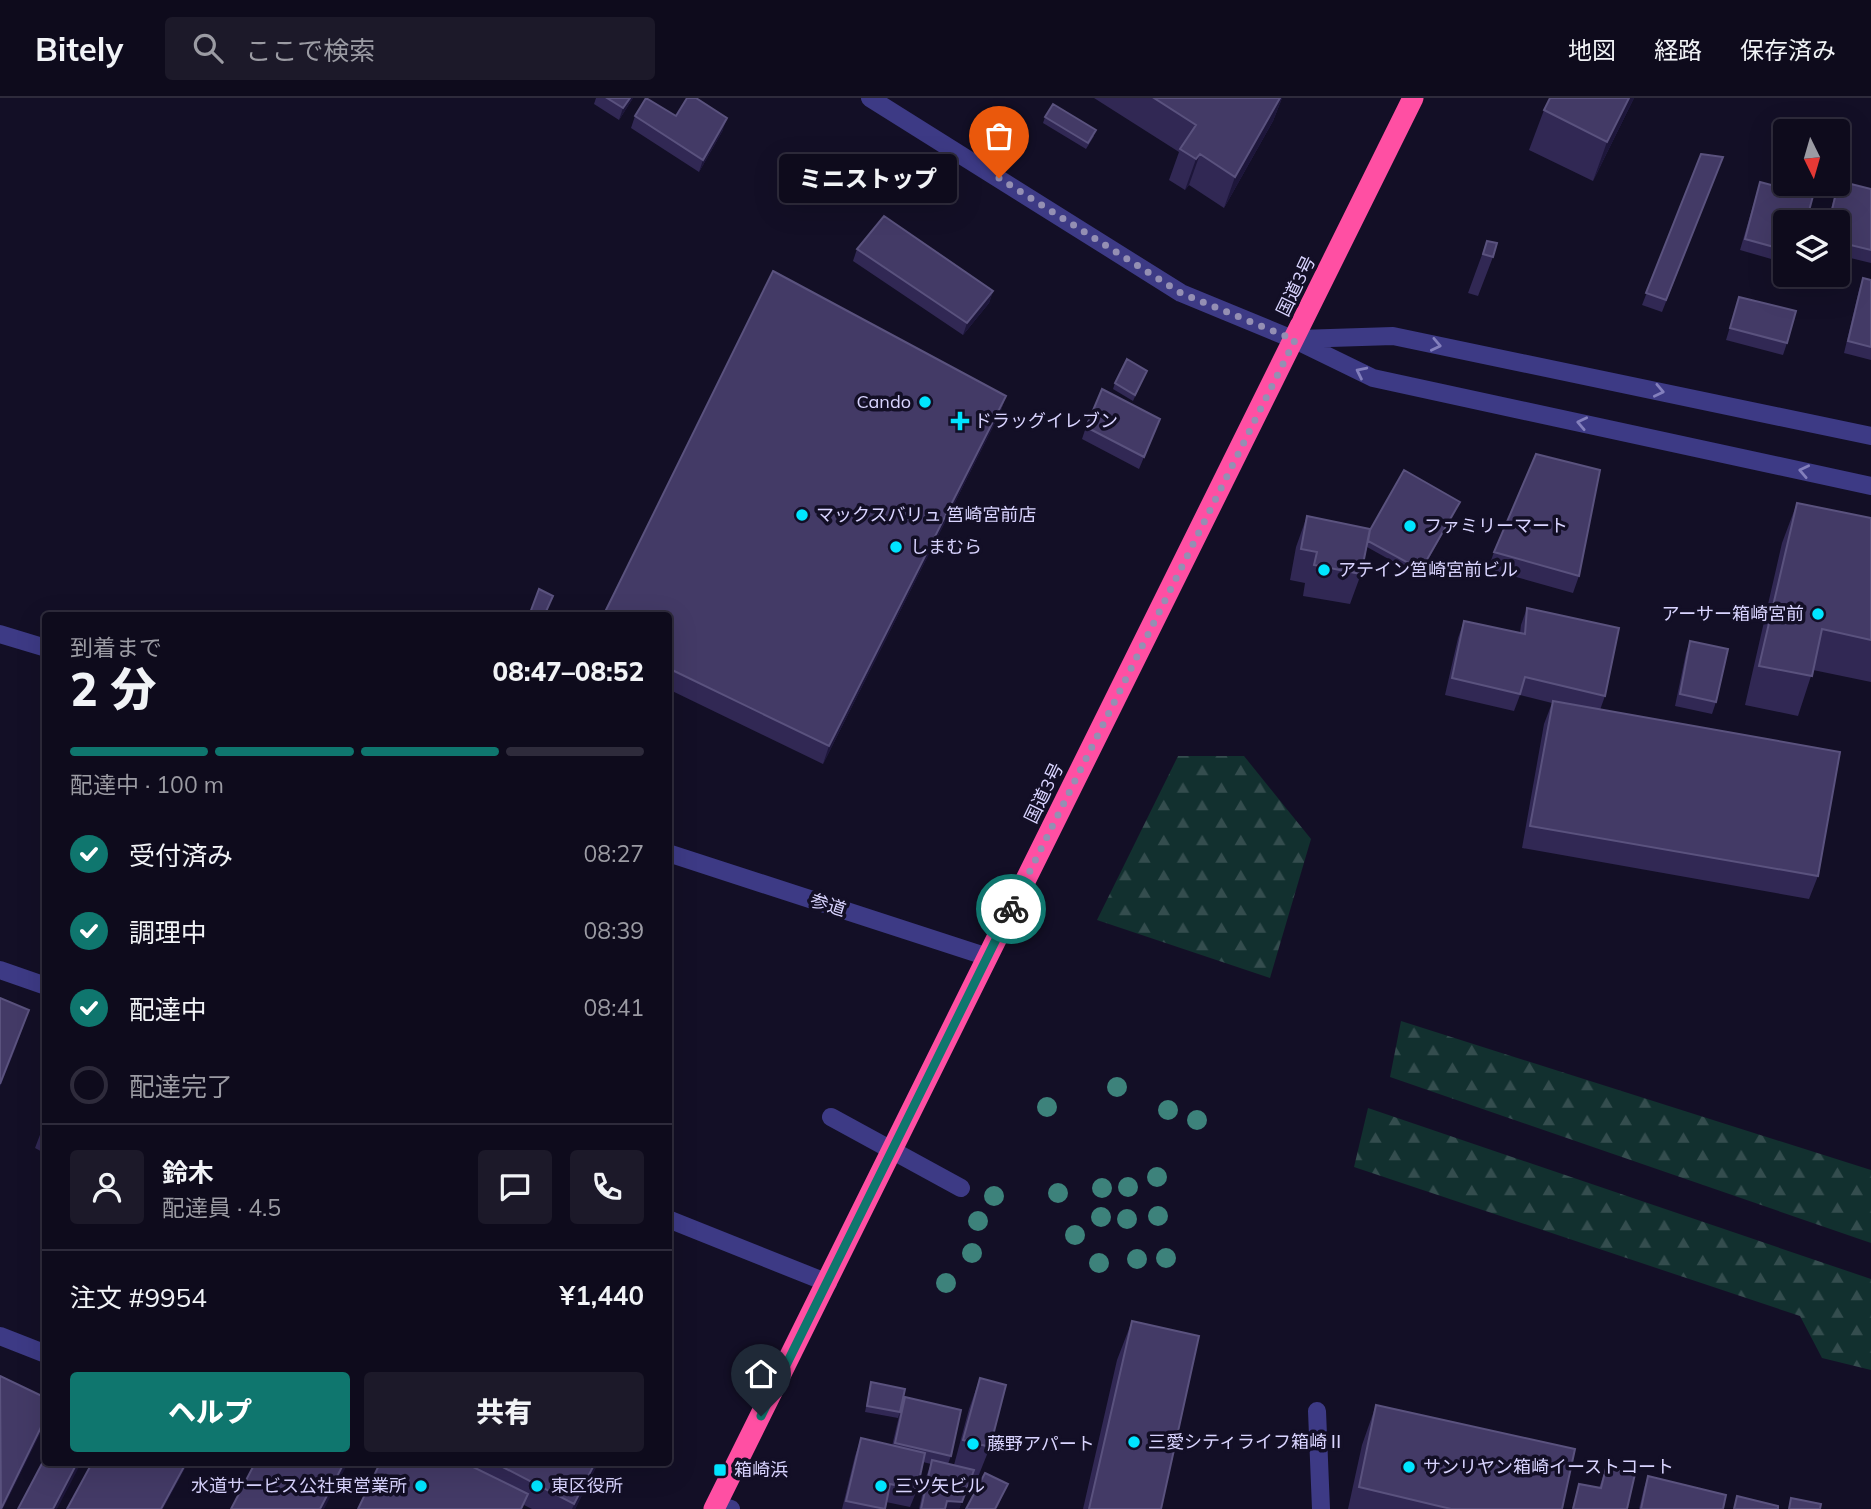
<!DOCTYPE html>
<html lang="ja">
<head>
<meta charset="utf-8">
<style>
  body { margin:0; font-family:Mulish,"Noto Sans JP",sans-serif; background:#1c1929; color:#f1f3f6; height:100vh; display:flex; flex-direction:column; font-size:26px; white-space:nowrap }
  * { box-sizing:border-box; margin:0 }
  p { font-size:23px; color:#9b9ba3 }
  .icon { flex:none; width:38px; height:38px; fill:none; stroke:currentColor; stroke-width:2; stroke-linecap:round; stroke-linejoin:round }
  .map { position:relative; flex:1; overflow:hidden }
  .drawer { position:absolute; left:42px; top:514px; width:630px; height:854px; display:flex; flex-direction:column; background:#0e0b1c; border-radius:7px; box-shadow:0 7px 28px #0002,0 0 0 2px #2e2b3b }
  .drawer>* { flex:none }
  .needle { width:46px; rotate:175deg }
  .tools { position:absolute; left:1773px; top:21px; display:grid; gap:14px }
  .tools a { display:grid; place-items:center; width:77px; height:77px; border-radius:7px; background:#0e0b1c; box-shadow:0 7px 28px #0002,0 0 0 2px #2e2b3b; font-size:35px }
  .pin { position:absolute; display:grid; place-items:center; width:60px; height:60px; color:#fff; margin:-72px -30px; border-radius:50% 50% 50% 0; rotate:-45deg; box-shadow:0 0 7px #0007 }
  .pin .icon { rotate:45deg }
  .courier { position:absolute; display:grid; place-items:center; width:70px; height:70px; margin:-35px; border:5px solid #0f766e; border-radius:50%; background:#fff; color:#222; box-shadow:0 2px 9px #0007 }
  .bubble { position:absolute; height:49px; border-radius:7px; background:#0e0b1c; box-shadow:0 7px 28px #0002,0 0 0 2px #2e2b3b; font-size:23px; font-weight:800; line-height:49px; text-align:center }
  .overview em { font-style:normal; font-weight:800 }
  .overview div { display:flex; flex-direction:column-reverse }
  .overview { display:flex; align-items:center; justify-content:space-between; height:119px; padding:0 28px }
  h1 { font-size:46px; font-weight:800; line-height:52px }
  .bar { display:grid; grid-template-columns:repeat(4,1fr); gap:10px 7px; align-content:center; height:84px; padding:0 28px }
  .bar i { height:9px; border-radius:5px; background:#2e2b3b }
  .bar .selected { background:#0f766e }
  .bar p { grid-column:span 4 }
  .line { display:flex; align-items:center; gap:18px; padding:0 28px; border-top:2px solid #2e2b3b }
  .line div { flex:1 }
  .round { display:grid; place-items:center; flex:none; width:74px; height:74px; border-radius:7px; background:#1c1929 }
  ol { padding:0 28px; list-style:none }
  li { display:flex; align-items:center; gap:21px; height:77px }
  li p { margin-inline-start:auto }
  li .icon { padding:7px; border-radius:50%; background:#0f766e; color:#fff; stroke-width:4 }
  li:last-child { color:#9b9ba3 }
  li i { width:38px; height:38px; border:4px solid #2e2b3b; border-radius:50% }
  .button { display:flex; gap:14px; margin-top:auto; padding:14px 28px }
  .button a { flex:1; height:80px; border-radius:7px; background:#0f766e; color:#fff; font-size:28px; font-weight:800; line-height:80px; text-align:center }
  .button a+a { background:#1c1929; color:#f1f3f6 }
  header { display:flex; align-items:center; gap:42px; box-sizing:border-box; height:98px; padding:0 35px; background:#0e0b1c; border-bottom:2px solid #2e2b3b }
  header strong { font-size:33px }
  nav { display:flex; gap:38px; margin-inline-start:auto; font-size:24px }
  .search { width:490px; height:63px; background:#1c1929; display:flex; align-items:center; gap:18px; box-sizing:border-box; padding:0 24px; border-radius:7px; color:#9b9ba3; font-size:26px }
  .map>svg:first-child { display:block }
</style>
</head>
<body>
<header>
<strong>Bitely</strong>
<div class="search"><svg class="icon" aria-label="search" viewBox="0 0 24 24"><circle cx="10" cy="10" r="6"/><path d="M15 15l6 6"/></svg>ここで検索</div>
<nav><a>地図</a><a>経路</a><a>保存済み</a></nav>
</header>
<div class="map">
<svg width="1871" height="1411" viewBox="0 0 1871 1411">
  <defs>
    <pattern id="forest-firs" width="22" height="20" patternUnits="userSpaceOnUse" patternTransform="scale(1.75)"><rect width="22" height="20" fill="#12302f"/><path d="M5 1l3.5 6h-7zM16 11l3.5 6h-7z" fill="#344d4e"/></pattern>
  </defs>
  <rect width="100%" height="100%" fill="#130f26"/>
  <path fill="url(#forest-firs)" d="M1178,658H1244L1311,741L1270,880L1097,822Z
    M1401,923L1871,1072V1145L1390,979Z
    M1368,1010L1871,1181V1272L1822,1260L1800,1218L1354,1069Z"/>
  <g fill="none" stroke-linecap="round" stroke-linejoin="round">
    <path stroke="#3d3a85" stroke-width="18" d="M870,0L1181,195L1295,242L1373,280L1871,388
      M1299,241L1393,238L1871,338
      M0,536L46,550
      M668,755L988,859
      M0,872L46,888
      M831,1019L961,1090
      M668,1121L828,1185
      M0,1238L46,1256
      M1317,1313L1321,1411
      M716,1407L731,1411"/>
    <path stroke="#ff4fa3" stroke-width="21" d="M714,1411L1413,0"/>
  </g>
  <g fill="#3d827b">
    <circle cx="1117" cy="989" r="10"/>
    <circle cx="1047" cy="1009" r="10"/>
    <circle cx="1168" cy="1012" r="10"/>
    <circle cx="1197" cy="1022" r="10"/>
    <circle cx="1157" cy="1079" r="10"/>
    <circle cx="1128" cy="1089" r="10"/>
    <circle cx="1102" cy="1090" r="10"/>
    <circle cx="1058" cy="1095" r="10"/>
    <circle cx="994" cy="1098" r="10"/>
    <circle cx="1158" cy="1118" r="10"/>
    <circle cx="1101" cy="1119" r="10"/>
    <circle cx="1127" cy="1121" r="10"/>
    <circle cx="978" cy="1123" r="10"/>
    <circle cx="1075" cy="1137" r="10"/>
    <circle cx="972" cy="1155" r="10"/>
    <circle cx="1166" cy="1160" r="10"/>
    <circle cx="1137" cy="1161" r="10"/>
    <circle cx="1099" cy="1165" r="10"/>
    <circle cx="946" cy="1185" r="10"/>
  </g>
  <path fill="#312854" d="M596,0H633L619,22L594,6Z
    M1094,0H1282L1273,23L1224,110L1189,87L1185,92L1169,82L1179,54Z
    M1634,0L1593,83L1529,52L1544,12Z
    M635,18H676L723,32L699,74L631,30Z
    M1045,19L1094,38L1086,51L1043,25Z
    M1701,56L1723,59L1662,214L1642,207Z
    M1839,83L1871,91V165L1838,157V124H1828L1835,95Z
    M1760,84L1785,124V165L1740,152Z
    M1487,143L1493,159L1478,198L1468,195Z
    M857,151L993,193L989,205L963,237L853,163Z
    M1863,180L1871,182V262L1844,255L1859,192Z
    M1739,199L1787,245L1783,257L1726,242Z
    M1147,273L1133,303L1113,291L1115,285Z
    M1006,298L1000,315L823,666L668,591V518Z
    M1160,321L1139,371L1082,341L1086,329Z
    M1797,405L1871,420V584L1813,572L1798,618L1745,607L1782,445Z
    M1457,410L1419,478L1367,449L1361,476L1350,506L1303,498L1305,485L1290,482L1296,449L1307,418L1370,431Z
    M1494,454L1579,478L1573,495L1488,471Z
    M1527,510L1605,598L1600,612L1818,778L1809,801L1522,750L1544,626L1552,605L1520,597L1514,613L1445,597L1458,540L1464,523L1520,535L1521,527Z
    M1690,543L1716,604L1712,616L1675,608L1686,555Z
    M46,1021V1056L35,1050Z
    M1132,1223L1161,1411H1083L1117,1262Z
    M980,1280L990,1349L978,1379L971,1378L959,1411H919L926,1379L931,1366L923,1364L917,1392L910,1409L886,1404L885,1411H842L855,1358L861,1340L892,1348L900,1314L898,1320L865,1314L871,1284L900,1312L905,1299L951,1358L948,1366L954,1367L969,1311Z
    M1376,1307L1562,1411H1348L1362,1347Z
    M380,1365H598L575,1411H532L524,1407Z
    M1606,1370L1627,1411H1572L1579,1386L1599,1390Z
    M1648,1378L1723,1411H1639L1644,1390Z"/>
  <path fill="#1d163a" d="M630,0H633L619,22L623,10Z
    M1280,0H1282L1273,23L1224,110L1235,79Z
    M1629,0H1634L1593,83L1607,44Z
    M727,20L723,32L699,74L703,62Z
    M1200,56L1189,87L1185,92L1196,61Z
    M993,193L989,205L963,237L967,225Z
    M1006,298L1000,315L823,666L829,648Z
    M1460,404L1457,410L1419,478L1421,472Z
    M29,912L15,952L0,989V986Z
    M46,1319V1324L3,1411H1Z
    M77,1365H81L57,1411H53Z
    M186,1365H188L163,1411H161Z
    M344,1365H348L324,1411H320Z
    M595,1365H598L575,1411H572Z
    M974,1372L959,1411H944L947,1403Z
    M1008,1386L1003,1397L997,1411H995Z"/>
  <path fill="#433a66" stroke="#5a527e" stroke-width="2" d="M607,0H630L623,10Z
    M646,0L676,18L687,0H696L727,20L703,62L635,18Z
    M1154,0H1280L1235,79L1200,56L1196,61L1180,51L1196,27Z
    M1550,0H1629L1607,44L1544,12Z
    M1053,6L1096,32L1088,45L1045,19Z
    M1701,56L1723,59L1666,202L1646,195Z
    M1839,83L1871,91V152L1838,144V124H1829Z
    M1760,84L1813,98L1806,124H1785V152L1745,141Z
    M884,118L993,193L967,225L857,151Z
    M1487,143L1497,145L1493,159L1483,156Z
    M773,173L1006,298L829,648L668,570V518H603Z
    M1863,180L1871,182V249L1848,243Z
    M1739,199L1796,213L1787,245L1730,230Z
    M1127,261L1147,273L1135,297L1115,285Z
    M1102,291L1160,321L1144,359L1086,329Z
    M1536,356L1600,372L1579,478L1494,454Z
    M1404,372L1460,404L1421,472L1368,443L1370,432Z
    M1797,405L1871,420V542L1822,531L1812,578L1759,568Z
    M1307,418L1370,431L1361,476L1314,467L1317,454L1301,451Z
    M539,491L553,498L544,518H537L530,515Z
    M1527,510L1619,530L1605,598L1525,579L1520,596L1452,580L1464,523L1525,536Z
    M1690,543L1728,551L1716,604L1680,596Z
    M1553,603L1840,654L1818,778L1530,728Z
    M0,900L29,912L0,986Z
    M1132,1223L1199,1238L1161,1411H1089Z
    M0,1278L46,1300V1319L1,1411Z
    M980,1280L1006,1287L990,1349L963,1342Z
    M871,1284L905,1291L900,1314L867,1308Z
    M905,1299L961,1312L951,1358L895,1345Z
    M1376,1307L1575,1351L1562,1411H1451L1359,1389Z
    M861,1340L925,1355L917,1392L890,1386L885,1411L846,1403Z
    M46,1358V1365H77L53,1411H18Z
    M932,1362L974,1372L962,1404L947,1403L945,1411H921Z
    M92,1365H186L161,1411H67Z
    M255,1365H344L320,1411H231Z
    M380,1365H465L528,1396L521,1411H358Z
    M495,1365H595L574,1406Z
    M1606,1370L1635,1376L1627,1411H1573L1579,1386L1601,1390Z
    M985,1375L1008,1386L995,1411H966Z
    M1648,1378L1726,1397L1723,1411H1641Z
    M1737,1398L1778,1408V1411H1734Z
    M1791,1400L1821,1406L1820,1411H1789Z"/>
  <defs><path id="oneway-chevron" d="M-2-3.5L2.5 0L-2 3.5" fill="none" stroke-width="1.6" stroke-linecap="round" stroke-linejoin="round" transform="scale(1.75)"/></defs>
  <g stroke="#837fbc">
    <use href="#oneway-chevron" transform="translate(1436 247) rotate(12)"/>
    <use href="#oneway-chevron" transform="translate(1361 274) rotate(-154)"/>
    <use href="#oneway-chevron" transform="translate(1659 293) rotate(12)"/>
    <use href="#oneway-chevron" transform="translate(1582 325) rotate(-168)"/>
    <use href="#oneway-chevron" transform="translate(1804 373) rotate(-168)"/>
  </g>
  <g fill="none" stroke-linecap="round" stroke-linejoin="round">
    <path stroke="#948fb3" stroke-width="7" stroke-dasharray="0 12.6" d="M999,80L1181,195L1295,242L1011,811"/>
    <path stroke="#0f766e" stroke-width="9" d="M761,1318L1011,811"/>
  </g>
  <g fill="#00e5ff" stroke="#130f26" stroke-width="2.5">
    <circle cx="925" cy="304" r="7"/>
    <path d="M956.5 312.5h7v7h7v7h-7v7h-7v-7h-7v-7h7z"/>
    <circle cx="802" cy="417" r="7"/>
    <circle cx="1410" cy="428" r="7"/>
    <circle cx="896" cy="449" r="7"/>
    <circle cx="1324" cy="472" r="7"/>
    <circle cx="1818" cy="516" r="7"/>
    <circle cx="1134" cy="1344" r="7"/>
    <circle cx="973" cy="1346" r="7"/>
    <circle cx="1409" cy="1369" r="7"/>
    <rect x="713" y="1365" width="14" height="14" rx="3.5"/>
    <circle cx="421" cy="1388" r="7"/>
    <circle cx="537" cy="1388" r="7"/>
    <circle cx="881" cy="1388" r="7"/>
  </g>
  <g text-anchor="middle" stroke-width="7" stroke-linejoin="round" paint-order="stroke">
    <g font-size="18" fill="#d9d4ff" stroke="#130f26">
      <text transform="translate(1296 188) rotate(-64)" y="6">国道3号</text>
      <text transform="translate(1044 695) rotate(-64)" y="6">国道3号</text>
      <text transform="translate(828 807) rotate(18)" y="6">参道</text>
    </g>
    <g font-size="18" fill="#d9d4ff" stroke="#130f26" text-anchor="start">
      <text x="911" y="310" text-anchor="end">Cando</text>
      <text x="974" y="329">ドラッグイレブン</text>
      <text x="816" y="423">マックスバリュ 筥崎宮前店</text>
      <text x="1424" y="434">ファミリーマート</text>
      <text x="910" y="455">しまむら</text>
      <text x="1338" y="478">アテイン筥崎宮前ビル</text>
      <text x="1804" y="522" text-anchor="end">アーサー箱崎宮前</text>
      <text x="1148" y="1350">三愛シティライフ箱崎Ⅱ</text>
      <text x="987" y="1352">藤野アパート</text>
      <text x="1423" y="1375">サンリヤン箱崎イーストコート</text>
      <text x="734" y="1378">箱崎浜</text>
      <text x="407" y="1394" text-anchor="end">水道サービス公社東営業所</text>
      <text x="551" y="1394">東区役所</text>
      <text x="895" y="1394">三ツ矢ビル</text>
    </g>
  </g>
</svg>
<div class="tools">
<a><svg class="needle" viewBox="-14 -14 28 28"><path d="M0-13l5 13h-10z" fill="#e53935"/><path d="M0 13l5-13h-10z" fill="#9b9ba3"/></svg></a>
<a><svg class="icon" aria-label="layers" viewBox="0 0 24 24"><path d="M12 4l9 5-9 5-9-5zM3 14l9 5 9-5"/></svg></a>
</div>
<div class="pin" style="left:999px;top:80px;background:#ea580c"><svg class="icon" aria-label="bag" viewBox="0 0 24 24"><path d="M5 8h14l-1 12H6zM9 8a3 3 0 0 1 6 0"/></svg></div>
<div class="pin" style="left:761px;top:1318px;background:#1f2937"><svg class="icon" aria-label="home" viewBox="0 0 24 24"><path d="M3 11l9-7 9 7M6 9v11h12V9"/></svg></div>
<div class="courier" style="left:1011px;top:811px"><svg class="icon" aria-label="bike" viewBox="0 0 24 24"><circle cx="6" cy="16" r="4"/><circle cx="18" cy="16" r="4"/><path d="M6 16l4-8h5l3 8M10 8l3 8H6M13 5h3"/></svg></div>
<div class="bubble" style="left:779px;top:56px;width:178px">ミニストップ</div>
<section class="drawer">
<div class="overview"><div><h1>2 分</h1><p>到着まで</p></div><em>08:47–08:52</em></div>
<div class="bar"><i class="selected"></i><i class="selected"></i><i class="selected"></i><i></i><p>配達中 · 100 m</p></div>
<ol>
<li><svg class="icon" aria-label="check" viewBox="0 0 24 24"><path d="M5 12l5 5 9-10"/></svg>受付済み<p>08:27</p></li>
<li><svg class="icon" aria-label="check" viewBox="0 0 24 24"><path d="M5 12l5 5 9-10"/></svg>調理中<p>08:39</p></li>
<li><svg class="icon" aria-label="check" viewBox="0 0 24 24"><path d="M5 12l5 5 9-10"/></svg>配達中<p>08:41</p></li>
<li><i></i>配達完了</li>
</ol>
<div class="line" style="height:126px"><a class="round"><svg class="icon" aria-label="person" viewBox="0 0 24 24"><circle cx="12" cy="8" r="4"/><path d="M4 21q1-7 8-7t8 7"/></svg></a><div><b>鈴木</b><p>配達員 · 4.5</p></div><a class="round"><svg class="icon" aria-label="chat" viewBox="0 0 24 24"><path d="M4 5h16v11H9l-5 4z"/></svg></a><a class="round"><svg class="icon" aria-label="phone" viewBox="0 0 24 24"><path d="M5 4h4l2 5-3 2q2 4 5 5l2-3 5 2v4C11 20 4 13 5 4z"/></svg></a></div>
<div class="line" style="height:91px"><div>注文 #9954</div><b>¥1,440</b></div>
<div class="button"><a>ヘルプ</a><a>共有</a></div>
</section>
</div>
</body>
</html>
